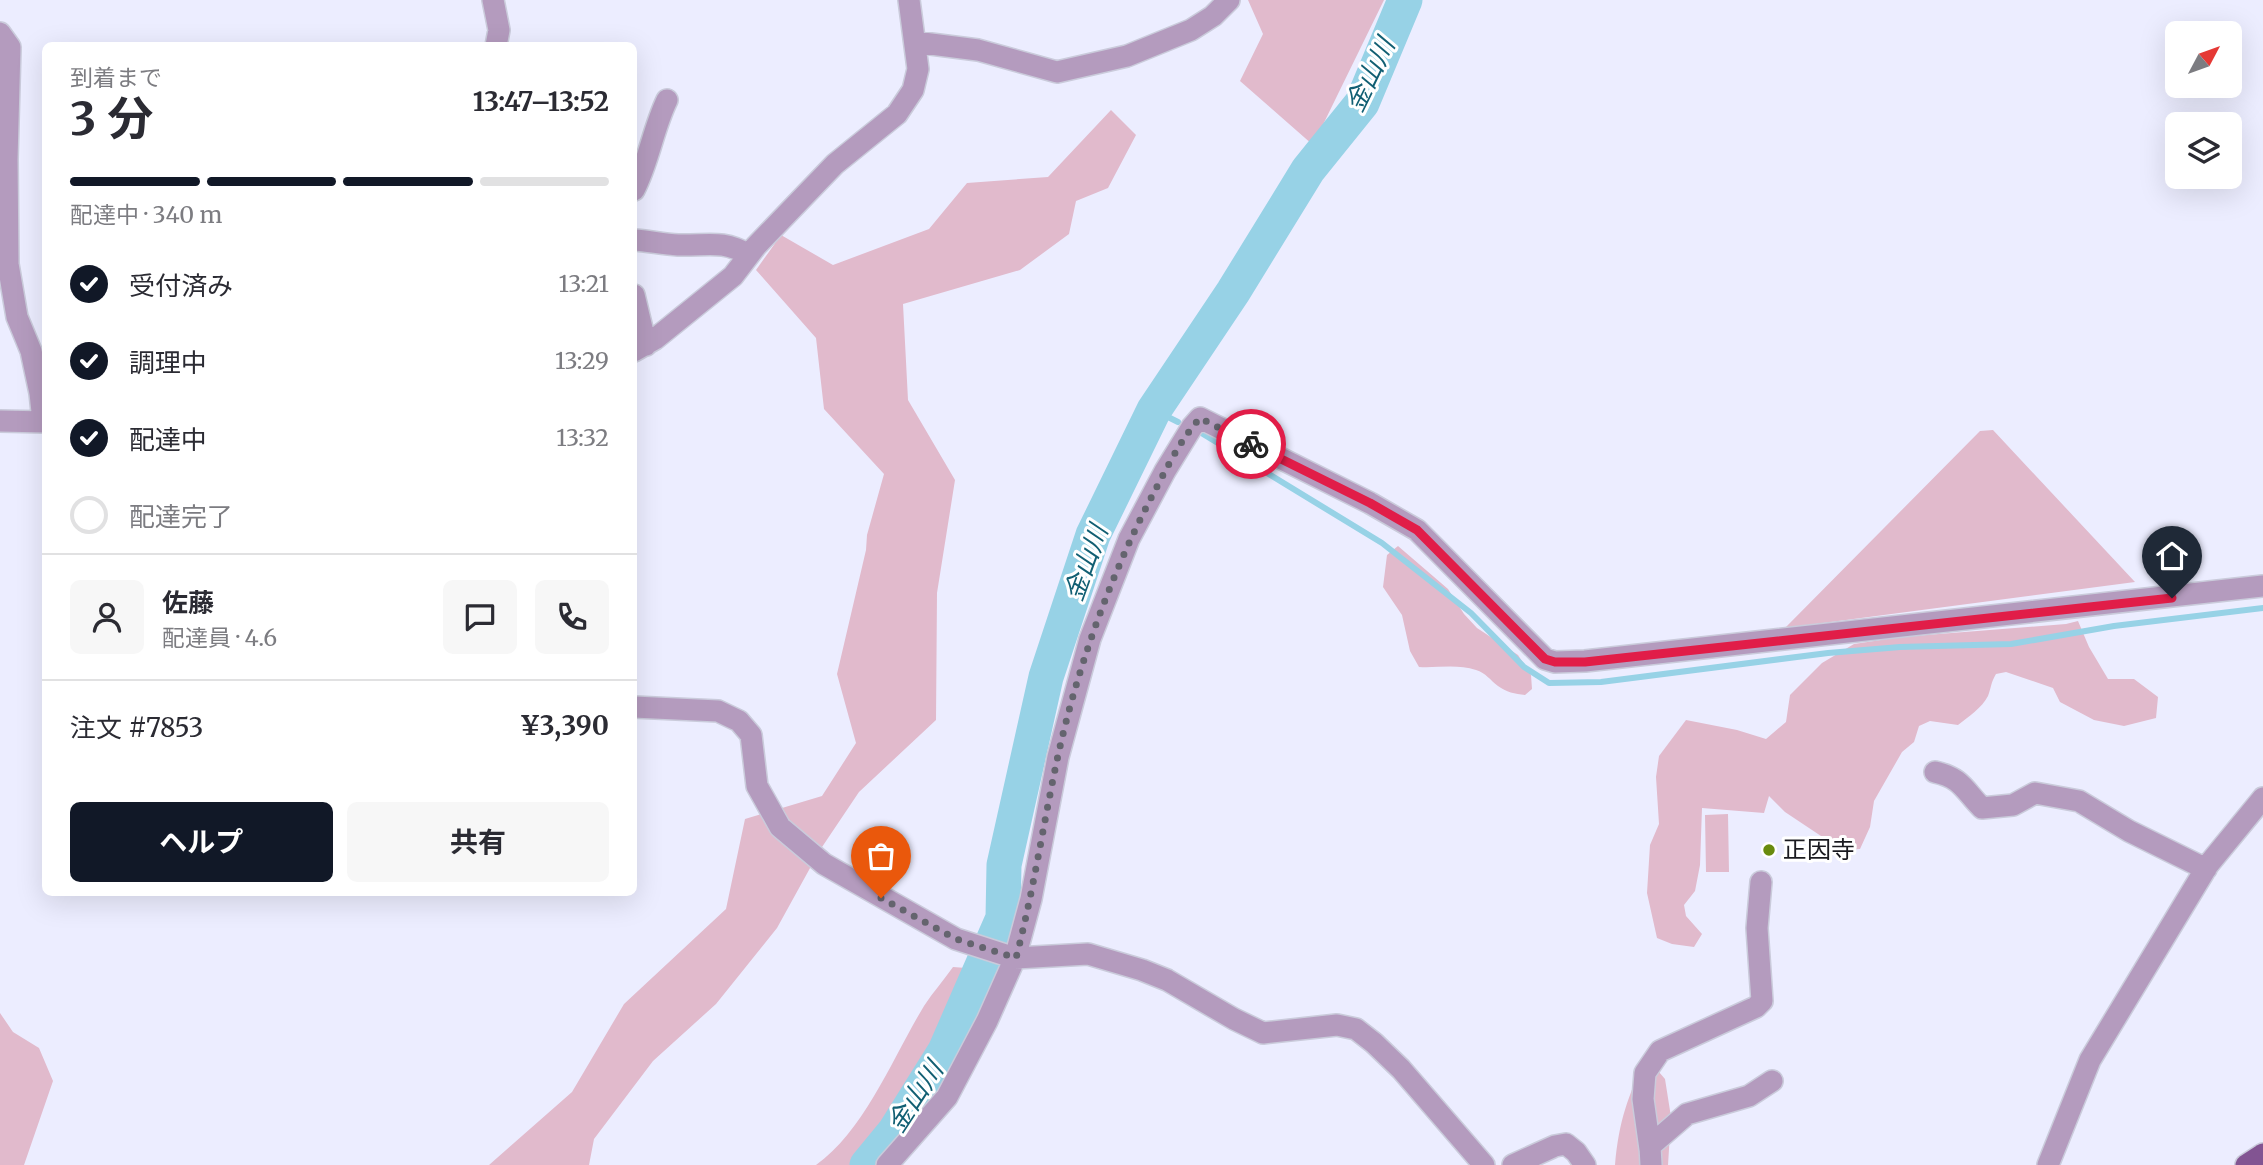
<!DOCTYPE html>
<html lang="ja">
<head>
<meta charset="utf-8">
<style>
  body { margin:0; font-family:Merriweather,"Noto Sans JP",serif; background:#f7f7f7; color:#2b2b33; height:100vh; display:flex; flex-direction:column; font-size:26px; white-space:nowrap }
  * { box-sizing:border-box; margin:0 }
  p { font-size:23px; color:#7c7c81 }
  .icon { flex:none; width:38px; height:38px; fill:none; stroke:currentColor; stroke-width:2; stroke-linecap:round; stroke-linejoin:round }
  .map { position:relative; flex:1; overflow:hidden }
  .details { position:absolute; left:42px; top:42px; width:595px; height:854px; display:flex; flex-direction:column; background:#fff; border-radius:10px; box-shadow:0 7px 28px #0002 }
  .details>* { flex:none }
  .needle { width:46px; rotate:49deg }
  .fabs { position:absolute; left:2165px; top:21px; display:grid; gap:14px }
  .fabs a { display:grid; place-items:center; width:77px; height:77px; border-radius:10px; background:#fff; box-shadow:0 7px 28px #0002; font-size:35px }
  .pin { position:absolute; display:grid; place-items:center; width:60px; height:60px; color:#fff; margin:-72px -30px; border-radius:50% 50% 50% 0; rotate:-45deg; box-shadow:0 0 7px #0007 }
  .pin .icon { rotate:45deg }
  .courier { position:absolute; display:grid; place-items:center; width:70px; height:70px; margin:-35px; border:5px solid #e11d48; border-radius:50%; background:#fff; color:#222; box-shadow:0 2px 9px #0007 }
  .headline em { font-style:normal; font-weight:700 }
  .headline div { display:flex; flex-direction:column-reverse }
  .headline { display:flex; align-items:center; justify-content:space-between; height:119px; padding:0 28px }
  h1 { font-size:46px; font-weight:700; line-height:52px }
  .bar { display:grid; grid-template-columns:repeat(4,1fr); gap:10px 7px; align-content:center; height:84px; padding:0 28px }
  .bar i { height:9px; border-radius:5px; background:#e1e1e2 }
  .bar .on { background:#111827 }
  .bar p { grid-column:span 4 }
  .line { display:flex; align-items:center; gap:18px; padding:0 28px; border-top:2px solid #e1e1e2 }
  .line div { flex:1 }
  .round { display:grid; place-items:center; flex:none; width:74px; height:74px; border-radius:10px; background:#f7f7f7 }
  ol { padding:0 28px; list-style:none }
  li { display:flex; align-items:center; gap:21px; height:77px }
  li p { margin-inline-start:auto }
  li .icon { padding:7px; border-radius:50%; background:#111827; color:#fff; stroke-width:4 }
  li:last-child { color:#7c7c81 }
  li i { width:38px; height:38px; border:4px solid #e1e1e2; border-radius:50% }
  .action { display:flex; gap:14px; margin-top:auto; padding:14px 28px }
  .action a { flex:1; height:80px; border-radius:10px; background:#111827; color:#fff; font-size:28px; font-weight:700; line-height:80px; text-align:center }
  .action a+a { background:#f7f7f7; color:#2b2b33 }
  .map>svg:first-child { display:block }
</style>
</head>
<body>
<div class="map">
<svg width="2263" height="1165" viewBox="0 0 2263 1165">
  <rect width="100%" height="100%" fill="#ecedff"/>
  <path fill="#e1bacc" d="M1248,0H1384L1313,145L1240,81L1263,34Z
    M1111,110L1136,135L1108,188L1076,201L1069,234L1020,270L903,304L908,400L955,480L937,593L936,720L859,792L820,850L777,928L716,1004L653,1061L594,1139L589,1165H489L572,1092L624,1004L726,909L745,819L822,796L856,743L837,674L866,550L867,535L884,474L824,409L816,338L756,270L781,235L833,265L929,229L967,183L1048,177Z
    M1993,430L2135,582L1785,628L1980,431Z
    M1398,546L1448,589L1464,614L1477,628L1518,655L1531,675L1532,689L1525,695C1515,694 1506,692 1498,686C1490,680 1486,673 1476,670C1458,664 1438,668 1419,667L1410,651L1402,615L1383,587L1387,555Z
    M2078,621L2089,647L2108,679H2134L2158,697L2156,718L2124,726L2094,720L2060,702L2053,688L2006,672L1996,674C1991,682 1991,688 1988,696C1982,708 1968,717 1958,725L1930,721L1919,726L1914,742L1902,752L1874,801L1870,827L1860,849L1842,850L1785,812L1769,796L1764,813L1702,808L1700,865L1695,891L1684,905L1686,916L1702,934L1694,947L1672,944L1657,938L1647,893L1650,845L1659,824L1656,777L1659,756L1686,720L1737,730L1766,739L1786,722L1790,695L1822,663L1854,644L1901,637L2066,624Z
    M1728,814L1729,872H1706L1705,815Z
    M953,967L993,970C982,997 972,1025 959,1050C937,1092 909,1130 877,1165H816C865,1130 893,1057 924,1006C933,992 944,980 953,967Z
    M0,1013L13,1032L39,1048L53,1081L24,1165H0Z
    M1646,1057L1665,1079L1671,1117L1668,1165H1615C1619,1120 1628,1097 1646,1057Z"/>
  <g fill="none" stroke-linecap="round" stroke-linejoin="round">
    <path stroke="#97d2e6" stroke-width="6" d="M1154,410L1178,422
      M1203,434L1382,543L1471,613L1524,667L1549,683L1601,682L1828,653L1900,647L2011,644L2114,626L2263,608"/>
    <path stroke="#97d2e6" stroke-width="35" d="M867,1165L895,1131L945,1051L1003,918L1004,865L1046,677L1093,535L1154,410L1233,292L1308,170L1362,103L1405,0"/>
    <g stroke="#cacbdb" stroke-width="24">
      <path id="minor" d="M493,0L499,30L496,46
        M0,33L10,47L7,159L8,264L17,317L31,351L40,393L43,421
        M915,42L978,50L1057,72L1127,56L1191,30L1213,16L1229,0
        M634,190C649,161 653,129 667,100
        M634,240C648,241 663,244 678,245C707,246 722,239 749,255
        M634,295L646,345
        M634,351L655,339L733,276L756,246L835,164L897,114L913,90L918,69L909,0
        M0,421L46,422
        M634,707L718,711L739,721L751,735L757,786L780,827L824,864L956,939L1015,958L1088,954L1142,970L1167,980L1234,1019L1263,1033L1337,1025L1356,1029L1374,1043L1401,1069L1484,1165
        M1935,772C1962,778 1964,790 1982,808L2013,805L2035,793L2079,801L2129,831L2206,869
        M1650,1149L1643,1099L1645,1073L1660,1051L1756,1007L1762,1001L1757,928L1761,882
        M887,1165L947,1097L987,1021L1015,958L1031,899L1058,757L1090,639L1129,539L1165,471L1192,427L1200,418L1370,503L1417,530L1545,659L1555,662L1585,661L2263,586
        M1513,1165L1555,1146L1566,1144L1576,1152L1585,1165
        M1651,1165L1650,1146L1687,1114L1749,1096L1772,1081
        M2048,1165L2090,1060L2208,865L2263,798"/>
    </g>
    <g stroke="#cacbdb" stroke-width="24">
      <path id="major" d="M2246,1165L2263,1154"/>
    </g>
    <use href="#minor" stroke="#b49bbe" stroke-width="21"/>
    <use href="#major" stroke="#825492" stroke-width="21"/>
  </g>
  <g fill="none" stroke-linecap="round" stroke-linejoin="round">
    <path stroke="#64646e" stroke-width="7" stroke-dasharray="0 12.6" d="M881,898L956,939L1016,958C1033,893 1043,826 1057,760C1076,672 1109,579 1150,500C1165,472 1179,441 1200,418L1251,444"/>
    <path stroke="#e11d48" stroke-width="9" d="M1251,444L1370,503L1417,530L1545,659L1555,662H1585L2172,598"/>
  </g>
  <circle fill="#698b0e" stroke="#fff" stroke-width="2.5" cx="1769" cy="850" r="7"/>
  <g text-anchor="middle" stroke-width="6" stroke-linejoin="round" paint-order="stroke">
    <g font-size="24" fill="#1a1a20" stroke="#fff" text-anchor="start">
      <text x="1783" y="858">正因寺</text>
    </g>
    <g font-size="26" font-style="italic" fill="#115f73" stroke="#fff">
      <text transform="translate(1370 75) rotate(-64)" y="9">金山川</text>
      <text transform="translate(1086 563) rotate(-70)" y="9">金山川</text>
      <text transform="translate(915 1097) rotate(-57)" y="9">金山川</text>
    </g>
  </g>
</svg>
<div class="fabs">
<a><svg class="needle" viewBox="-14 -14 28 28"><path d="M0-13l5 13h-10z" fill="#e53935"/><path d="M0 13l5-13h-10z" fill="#7c7c81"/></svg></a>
<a><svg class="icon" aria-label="layers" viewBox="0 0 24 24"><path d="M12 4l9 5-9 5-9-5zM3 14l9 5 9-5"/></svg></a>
</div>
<div class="pin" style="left:881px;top:898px;background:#ea580c"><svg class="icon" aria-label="bag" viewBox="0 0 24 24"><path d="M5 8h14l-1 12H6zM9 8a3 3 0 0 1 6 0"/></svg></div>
<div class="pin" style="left:2172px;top:598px;background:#1f2937"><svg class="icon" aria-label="home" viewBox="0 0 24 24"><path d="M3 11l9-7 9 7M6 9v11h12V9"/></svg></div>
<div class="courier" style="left:1251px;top:444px"><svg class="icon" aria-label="bike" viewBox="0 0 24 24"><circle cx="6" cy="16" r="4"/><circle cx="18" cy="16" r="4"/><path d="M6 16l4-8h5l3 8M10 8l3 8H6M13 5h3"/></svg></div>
<section class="details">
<div class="headline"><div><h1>3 分</h1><p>到着まで</p></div><em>13:47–13:52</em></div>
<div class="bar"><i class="on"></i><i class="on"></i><i class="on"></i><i></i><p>配達中 · 340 m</p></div>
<ol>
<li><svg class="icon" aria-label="check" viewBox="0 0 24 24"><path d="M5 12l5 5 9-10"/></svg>受付済み<p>13:21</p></li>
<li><svg class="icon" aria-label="check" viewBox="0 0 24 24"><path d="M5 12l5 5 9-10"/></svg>調理中<p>13:29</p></li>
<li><svg class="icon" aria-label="check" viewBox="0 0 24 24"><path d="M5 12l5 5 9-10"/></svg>配達中<p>13:32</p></li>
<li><i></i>配達完了</li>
</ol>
<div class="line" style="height:126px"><a class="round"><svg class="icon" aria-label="person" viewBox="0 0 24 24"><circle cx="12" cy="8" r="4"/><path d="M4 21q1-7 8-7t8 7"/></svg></a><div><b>佐藤</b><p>配達員 · 4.6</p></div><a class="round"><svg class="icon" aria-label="chat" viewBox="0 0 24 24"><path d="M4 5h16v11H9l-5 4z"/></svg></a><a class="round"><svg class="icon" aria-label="phone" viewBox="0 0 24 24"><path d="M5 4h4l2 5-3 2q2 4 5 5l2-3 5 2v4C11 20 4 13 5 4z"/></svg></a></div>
<div class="line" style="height:91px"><div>注文 #7853</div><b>¥3,390</b></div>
<div class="action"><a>ヘルプ</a><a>共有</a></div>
</section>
</div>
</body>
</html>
